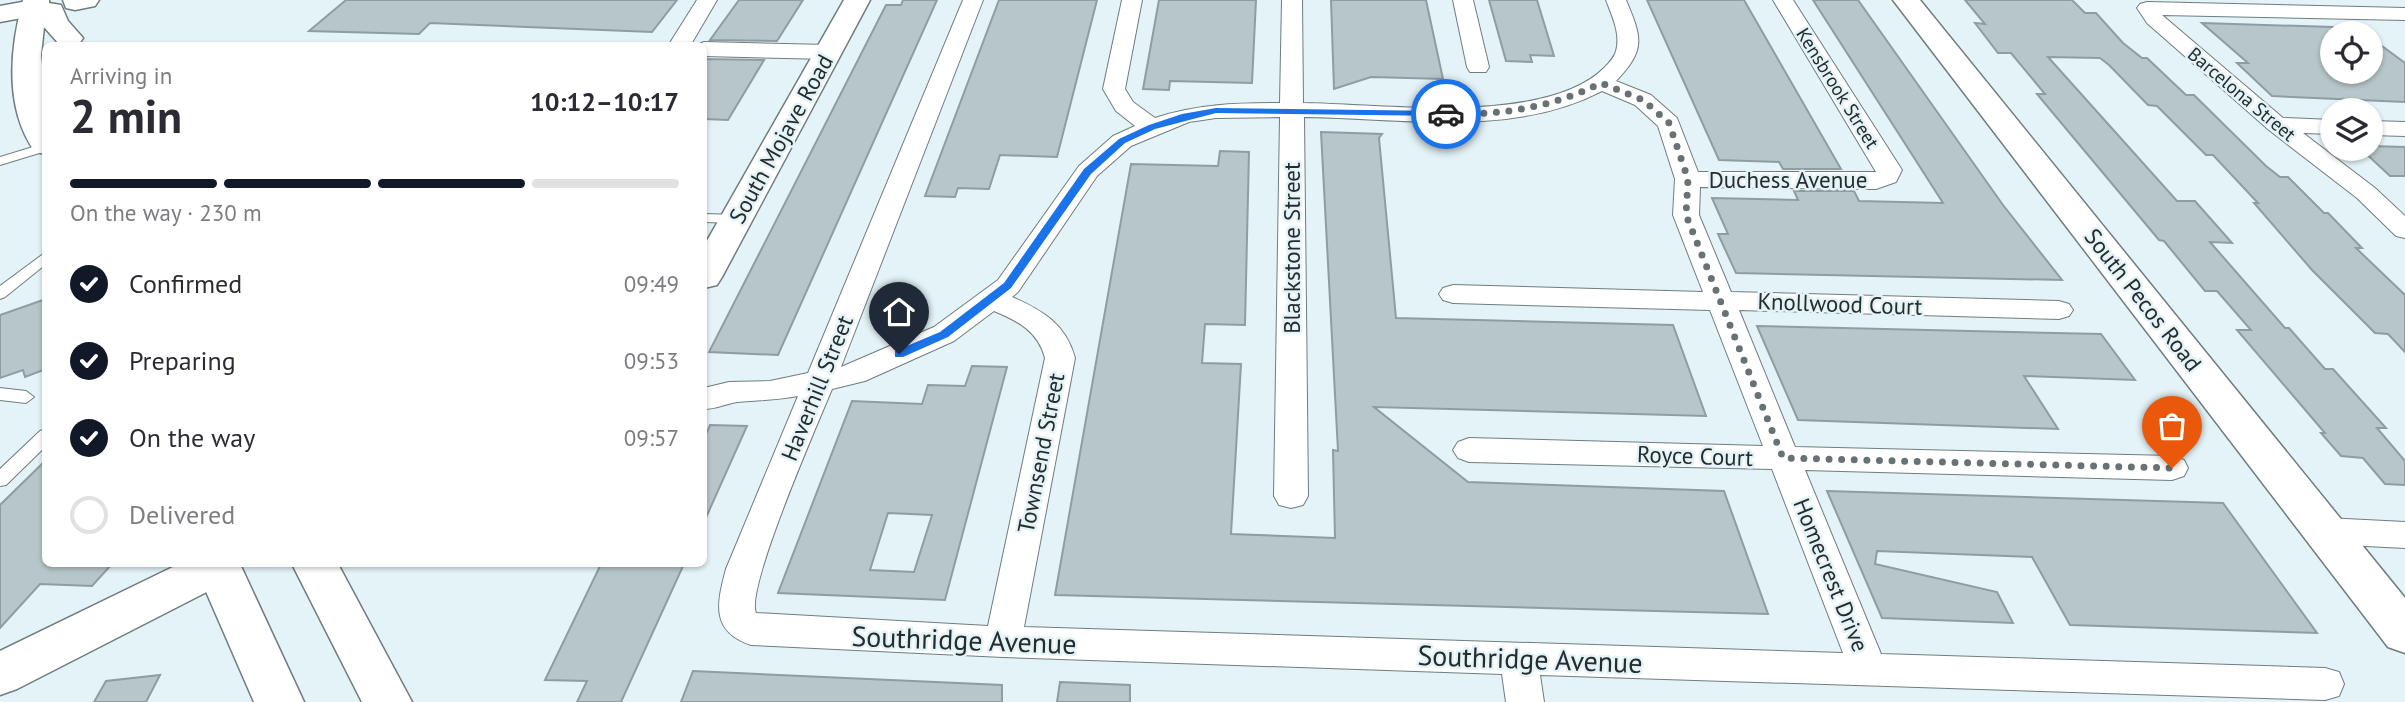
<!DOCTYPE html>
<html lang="en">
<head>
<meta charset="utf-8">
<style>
  body { margin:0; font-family:"PT Sans",sans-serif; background:#f2f2f3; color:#2b2b33; height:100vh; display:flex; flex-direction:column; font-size:26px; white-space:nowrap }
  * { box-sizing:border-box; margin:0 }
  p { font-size:23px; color:#7c7c81 }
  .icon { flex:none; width:38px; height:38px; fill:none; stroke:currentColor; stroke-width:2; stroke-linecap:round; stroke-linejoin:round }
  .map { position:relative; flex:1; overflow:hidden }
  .panel { position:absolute; left:42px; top:42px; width:665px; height:525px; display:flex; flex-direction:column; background:#fff; border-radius:10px; box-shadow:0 2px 5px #0004 }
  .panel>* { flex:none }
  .buttons { position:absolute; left:2320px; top:21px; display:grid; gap:14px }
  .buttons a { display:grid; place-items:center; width:63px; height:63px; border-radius:50%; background:#fff; box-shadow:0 2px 5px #0004; font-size:35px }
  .pin { position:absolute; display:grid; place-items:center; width:60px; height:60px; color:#fff; margin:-72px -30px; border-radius:50% 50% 50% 0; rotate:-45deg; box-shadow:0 0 7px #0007 }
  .pin .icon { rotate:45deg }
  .courier { position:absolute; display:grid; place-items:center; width:70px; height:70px; margin:-35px; border:5px solid #1a73e8; border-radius:50%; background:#fff; color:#222; box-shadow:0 2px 9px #0007 }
  .overview em { font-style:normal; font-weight:700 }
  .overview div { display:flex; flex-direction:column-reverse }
  .overview { display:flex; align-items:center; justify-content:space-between; height:119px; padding:0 28px }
  h1 { font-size:46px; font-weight:700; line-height:52px }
  .bar { display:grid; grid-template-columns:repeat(4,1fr); gap:10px 7px; align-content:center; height:84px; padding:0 28px }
  .bar i { height:9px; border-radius:5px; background:#e1e1e2 }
  .bar .selected { background:#111827 }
  .bar p { grid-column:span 4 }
  ol { padding:0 28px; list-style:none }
  li { display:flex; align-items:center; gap:21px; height:77px }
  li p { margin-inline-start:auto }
  li .icon { padding:7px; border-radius:50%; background:#111827; color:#fff; stroke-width:4 }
  li:last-child { color:#7c7c81 }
  li i { width:38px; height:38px; border:4px solid #e1e1e2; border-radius:50% }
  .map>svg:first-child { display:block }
</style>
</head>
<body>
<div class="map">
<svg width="2405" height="702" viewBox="0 0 2405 702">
  <rect width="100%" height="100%" fill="#e4f3f7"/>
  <path fill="#b7c6c9" stroke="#8f9da0" stroke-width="2" fill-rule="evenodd" d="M346,0H677L652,32L430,23L419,34L309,31Z
    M739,0H803L777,41L710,40Z
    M903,0H937L778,355L709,352L886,5H901Z
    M999,0H1097L1057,157L1000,155L989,189L958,188L955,197L925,196Z
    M1159,0H1256L1252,83L1170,81L1169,90L1143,89Z
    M1331,0H1426L1443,79L1371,77L1334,89Z
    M1489,0H1537L1554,56L1530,55L1532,62L1506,61Z
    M1647,0H1744L1841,169H1783L1779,162L1719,160Z
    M1813,0H1858L2003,205L2062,280L1736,273L1718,234H1728L1712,198L1798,200L1794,191H1854L1859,201L1943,203Z
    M1965,0H2072L2085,13H2096L2123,43L2142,58H2147L2186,95H2194L2266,166L2280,177H2288L2324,213H2328L2362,248H2356L2405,295V352L2388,334L2375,333L2312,270L2254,203H2258L2213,155H2206L2157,106L2148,105L2109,65L2100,58L2048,57L2177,201H2195L2232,243L2210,242L2285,328H2289L2325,369H2333L2386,428H2377L2405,461V485L2385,484L2363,458L2341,456L2321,433H2325L2237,330H2251L2217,291H2205L2164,241L2159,240L2037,94H2045L2011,53H1998L1975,23L1985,24Z
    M2202,23L2333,27V74L2371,75V38L2405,63V102L2272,96L2237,63H2248Z
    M704,59L764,60L728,120L704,119Z
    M1321,132L1382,134L1379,138L1396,318L1673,325L1706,416L1374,407L1468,482L1724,491L1768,614L1055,595L1131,164L1218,166L1220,151L1249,152L1245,325L1205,324L1202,363L1241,364L1231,534L1335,538L1333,450L1338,451Z
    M2371,146L2405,147V176H2390L2361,149H2371Z
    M46,299V369L25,377L23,370L0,378V315Z
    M1757,326L2101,334L2135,380L2024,376L2058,429L1798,420Z
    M972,366L1007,367L945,600L778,593L852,401L922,404L928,385L965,386ZM888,513L932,515L914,572L870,570Z
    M710,425L747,426L704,522V439Z
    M46,460V564H112L92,586L40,584L0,628V505Z
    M1827,491L2223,503L2317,633L2070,625L2032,557L1877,551L1875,564L1997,592L2013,623L1882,618Z
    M601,564H684L621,702H577L587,681L545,680Z
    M693,671L1002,685V702H681Z
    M160,675L146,702H94L106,681Z
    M1060,682L1130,685V702H1057Z"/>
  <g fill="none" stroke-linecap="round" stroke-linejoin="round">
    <g stroke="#6f7d80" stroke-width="2">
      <path id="service" d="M46,143V151L0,165V157Z
        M704,214L737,215L744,219L737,223L704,222Z
        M46,252V264L5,297L0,299V286Z
        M0,388L26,391L34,397L26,403L0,400Z
        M46,429V446L6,485L0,486V469L40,431Z"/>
    </g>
    <g stroke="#6f7d80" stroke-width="2">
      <path id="minor" d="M697,0H717L690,46H668Z
        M963,0H983L841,367L934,327L998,280L1079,166L1113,136L1135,126L1116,111L1103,89L1122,0H1142L1125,89L1133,102L1155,118C1197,104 1237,103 1280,103L1282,0H1302L1303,103C1382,104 1545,126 1604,68C1609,63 1614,58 1616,51C1621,34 1612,16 1606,0H1626C1642,38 1646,50 1616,81L1651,95L1677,118L1698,172H1876L1773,0H1793L1902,170L1896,182L1876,189L1700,187L1699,215L1731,292L2059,301L2069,304L2073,310L2069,316L2059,319L1739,310L1795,447L2172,456L2184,460L2188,468L2184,476L2172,480L1805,470L1881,654L2325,668L2339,672L2344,684L2339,696L2325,700L1540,675L1544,702H1506L1502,674L1003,657L751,645C710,631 717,603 726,569L798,396C777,400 758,400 737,402C725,404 716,409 704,409V388L729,382L770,381L808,373ZM1602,91L1635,105L1658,126L1675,179L1673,215L1703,292L1453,285L1443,288L1439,294L1443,300L1453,303L1710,310L1763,446L1469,438L1458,442L1453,450L1458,458L1469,462L1772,469L1843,653L1024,627L1075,358C1066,324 1042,310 1012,297L1018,292L1097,176L1131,146L1189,122L1216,118L1280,117L1274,496L1279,505L1291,508L1303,505L1308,496L1304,117C1401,118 1512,138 1602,91ZM994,311C1018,321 1038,331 1045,358L988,626L756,613C745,589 818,423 832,389L865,381L954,341Z
        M1453,0H1473L1489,67L1486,72H1470L1467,67Z
        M2147,2L2405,8V20L2162,15L2283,118L2333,120V134L2303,133L2375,188L2405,216V238L2396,236L2357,198L2269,130L2147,23L2137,8L2140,4Z
        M704,42L829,45L837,47L840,52L837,57L829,59L704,56V46H695Z
        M2371,121L2405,122V136L2371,135Z
        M2326,518L2405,522V548L2326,544L2314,540L2309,531L2314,522Z"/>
    </g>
    <g stroke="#6f7d80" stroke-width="3">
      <path id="tertiary" d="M33,0L43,2L46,8L43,14L0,22V6Z
        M63,0H99L95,6L75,10L66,8Z
        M844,0H870L722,277L717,285L704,288V246Z
        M1893,0H1920L2405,598V653L2388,647Z
        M179,564H243L236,577L17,689L0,695V651Z"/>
    </g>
    <g stroke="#6f7d80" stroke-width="3">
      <path id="primary" d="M23,0H49V3L61,5L68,21L83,38L79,44H59L44,27L41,55L46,101V154L35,152C4,108 10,48 23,0Z
        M194,564H240L304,702H254Z
        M292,564H338L412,702H362Z"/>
    </g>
    <use href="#service" fill="#fff" fill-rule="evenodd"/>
    <use href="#minor" fill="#fff" fill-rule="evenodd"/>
    <use href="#tertiary" fill="#fff" fill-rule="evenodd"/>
    <use href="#primary" fill="#fff" fill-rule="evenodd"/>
  </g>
  <path fill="#1a73e8" d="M1216,108L1446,111L1450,114L1446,116L1216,113L1155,129L1125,143L1091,174L1011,288L948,337L903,357H895V351L940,332L1004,283L1084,169L1119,139L1149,125L1182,114Z"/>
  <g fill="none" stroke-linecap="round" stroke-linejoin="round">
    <path stroke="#687274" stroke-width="7" stroke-dasharray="0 12.6" d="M1446,114C1502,115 1550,108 1601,83L1643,100L1669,123L1688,179L1686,215L1783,458L2172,468"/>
  </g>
  <g text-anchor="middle" stroke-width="5" stroke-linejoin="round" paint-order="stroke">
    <g font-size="19" fill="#262c2d" stroke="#e4f3f7">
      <text transform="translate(1838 88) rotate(58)" y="7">Kensbrook Street</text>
      <text transform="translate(2242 94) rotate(40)" y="7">Barcelona Street</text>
    </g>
    <g font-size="23" fill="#262c2d" stroke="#e4f3f7">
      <text transform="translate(781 139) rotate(-61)" y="8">South Mojave Road</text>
      <text x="1788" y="188">Duchess Avenue</text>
      <text transform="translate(1292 248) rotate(-90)" y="8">Blackstone Street</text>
      <text transform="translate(2143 300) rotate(52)" y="8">South Pecos Road</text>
      <text transform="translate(1840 304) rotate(2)" y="8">Knollwood Court</text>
      <text transform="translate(817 388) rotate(-68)" y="8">Haverhill Street</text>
      <text transform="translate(1041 453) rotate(-79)" y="8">Townsend Street</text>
      <text transform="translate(1695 456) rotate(2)" y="8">Royce Court</text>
      <text transform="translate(1831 575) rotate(68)" y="8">Homecrest Drive</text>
    </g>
    <g font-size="28" fill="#262c2d" stroke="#e4f3f7">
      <text transform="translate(964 640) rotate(2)" y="10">Southridge Avenue</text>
      <text transform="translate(1530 659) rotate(2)" y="10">Southridge Avenue</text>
    </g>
  </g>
</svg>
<div class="buttons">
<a><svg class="icon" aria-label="locate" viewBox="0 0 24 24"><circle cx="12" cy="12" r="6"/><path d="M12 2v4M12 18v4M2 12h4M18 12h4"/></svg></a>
<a><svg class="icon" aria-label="layers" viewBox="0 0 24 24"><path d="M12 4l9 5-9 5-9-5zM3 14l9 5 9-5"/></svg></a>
</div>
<div class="pin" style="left:2172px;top:468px;background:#ea580c"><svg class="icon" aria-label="bag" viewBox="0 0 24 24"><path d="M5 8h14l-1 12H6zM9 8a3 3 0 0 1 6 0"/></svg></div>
<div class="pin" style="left:899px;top:354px;background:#1f2937"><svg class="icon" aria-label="home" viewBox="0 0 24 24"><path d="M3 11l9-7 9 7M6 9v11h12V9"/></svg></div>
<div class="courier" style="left:1446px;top:114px"><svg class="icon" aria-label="car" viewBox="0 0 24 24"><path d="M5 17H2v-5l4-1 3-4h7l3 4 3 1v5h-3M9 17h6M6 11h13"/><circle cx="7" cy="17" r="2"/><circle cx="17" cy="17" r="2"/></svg></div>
<section class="panel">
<div class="overview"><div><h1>2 min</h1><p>Arriving in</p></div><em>10:12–10:17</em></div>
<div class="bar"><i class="selected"></i><i class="selected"></i><i class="selected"></i><i></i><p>On the way · 230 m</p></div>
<ol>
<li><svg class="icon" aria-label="check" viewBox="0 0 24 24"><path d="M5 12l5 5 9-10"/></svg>Confirmed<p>09:49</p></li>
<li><svg class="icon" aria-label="check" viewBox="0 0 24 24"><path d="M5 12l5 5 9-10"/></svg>Preparing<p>09:53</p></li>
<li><svg class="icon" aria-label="check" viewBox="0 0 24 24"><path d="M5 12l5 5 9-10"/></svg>On the way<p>09:57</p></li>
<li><i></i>Delivered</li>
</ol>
</section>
</div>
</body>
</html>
